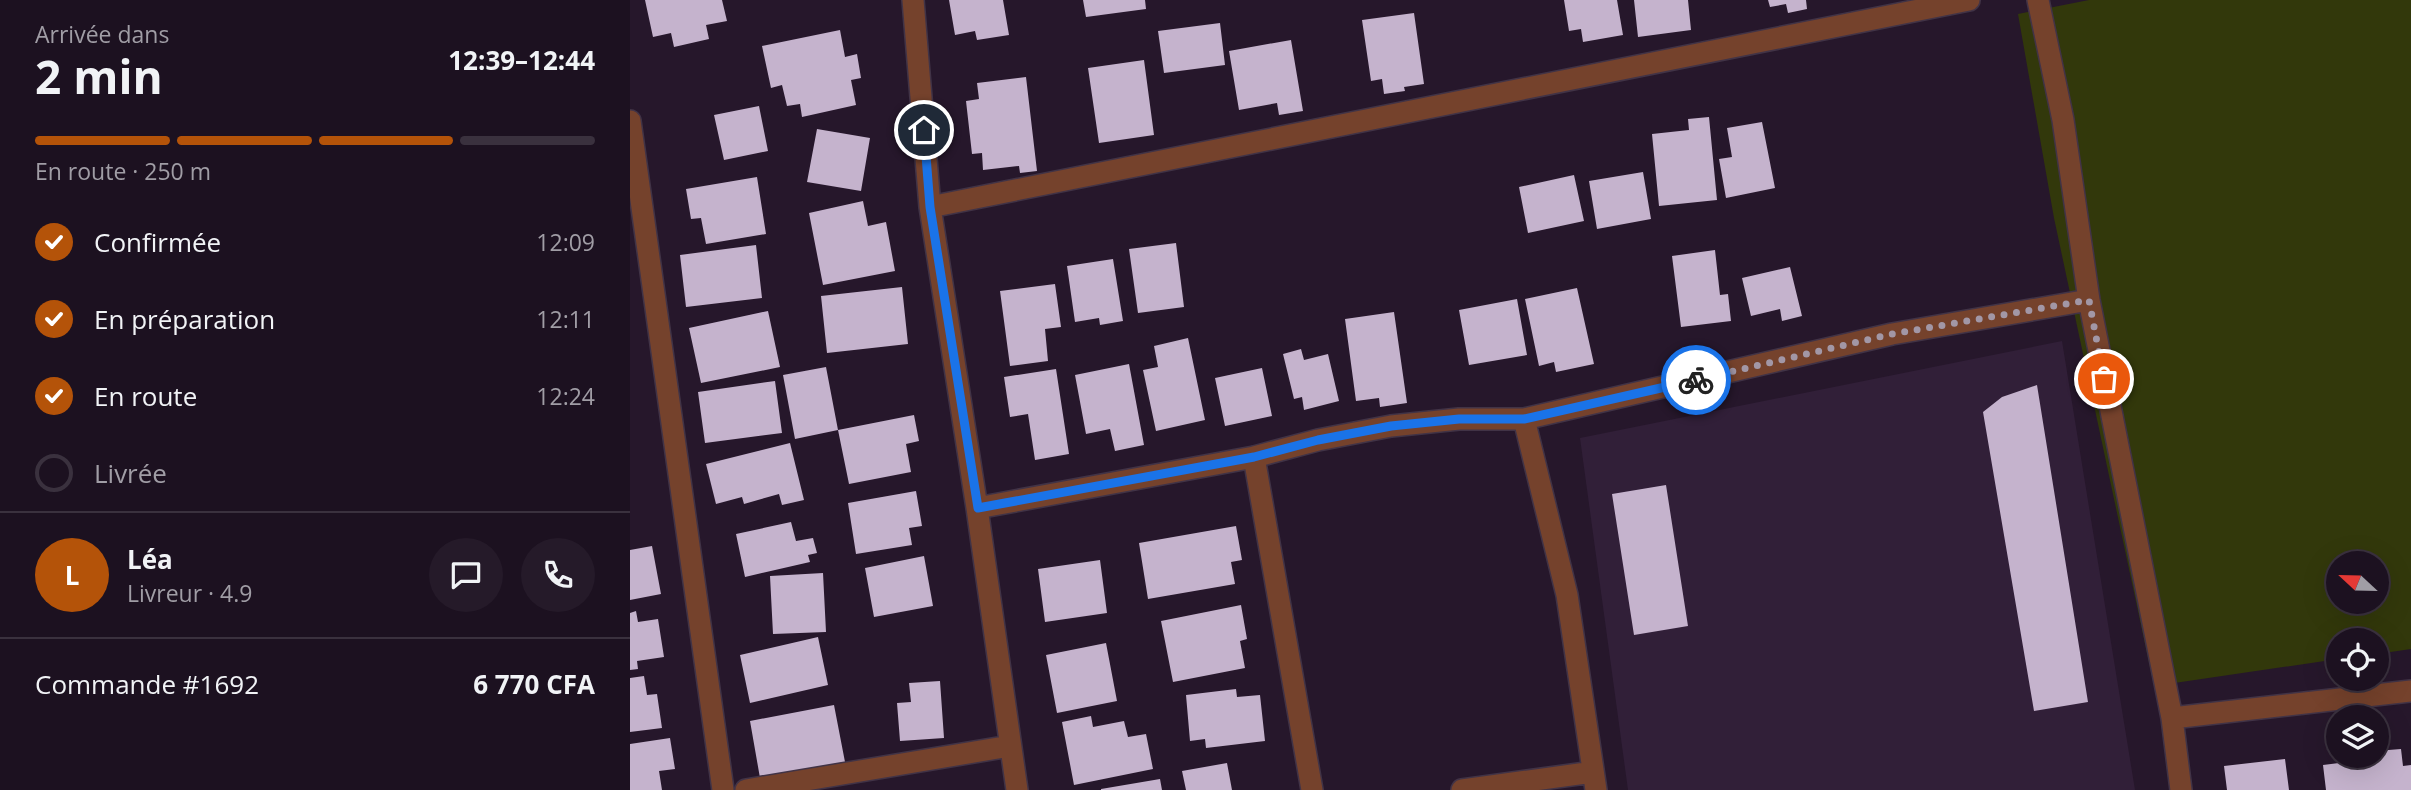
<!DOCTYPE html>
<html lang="fr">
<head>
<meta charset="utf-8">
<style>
  body { margin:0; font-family:"Open Sans",sans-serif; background:#251a29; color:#f1f3f6; height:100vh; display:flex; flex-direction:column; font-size:26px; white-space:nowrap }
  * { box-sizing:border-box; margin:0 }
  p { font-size:23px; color:#a09da5 }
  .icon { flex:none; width:38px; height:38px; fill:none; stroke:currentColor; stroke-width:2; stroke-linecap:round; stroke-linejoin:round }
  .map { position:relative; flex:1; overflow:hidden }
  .side { display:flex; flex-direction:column; background:#1c1120; width:630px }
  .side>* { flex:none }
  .needle { width:46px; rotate:292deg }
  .buttons { position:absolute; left:1696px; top:551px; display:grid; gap:14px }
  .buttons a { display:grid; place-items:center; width:63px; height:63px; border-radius:50%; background:#1c1120; box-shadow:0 7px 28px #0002,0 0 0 2px #3a313e; font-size:35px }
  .pin { position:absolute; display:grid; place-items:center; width:60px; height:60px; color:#fff; margin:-30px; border:4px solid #fff; border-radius:50%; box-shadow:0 2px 7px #0007 }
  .courier { position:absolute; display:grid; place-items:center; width:70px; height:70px; margin:-35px; border:5px solid #1a73e8; border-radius:50%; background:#fff; color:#222; box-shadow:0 2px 9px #0007 }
  .overview em { font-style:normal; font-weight:700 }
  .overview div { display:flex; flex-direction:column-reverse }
  .overview { display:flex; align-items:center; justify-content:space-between; height:119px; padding:0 35px }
  h1 { font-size:46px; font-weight:700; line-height:52px }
  .bar { display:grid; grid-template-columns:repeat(4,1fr); gap:10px 7px; align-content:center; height:84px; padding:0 35px }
  .bar i { height:9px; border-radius:5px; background:#3a313e }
  .bar .current { background:#b45309 }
  .bar p { grid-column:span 4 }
  .line { display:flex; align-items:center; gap:18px; padding:0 35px; border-top:2px solid #3a313e }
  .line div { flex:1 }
  .round { display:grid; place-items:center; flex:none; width:74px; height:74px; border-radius:37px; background:#251a29 }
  ol { padding:0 35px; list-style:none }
  li { display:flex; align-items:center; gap:21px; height:77px }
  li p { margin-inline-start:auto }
  li .icon { padding:7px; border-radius:50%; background:#b45309; color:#fff; stroke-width:4 }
  li:last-child { color:#a09da5 }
  li i { width:38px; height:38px; border:4px solid #3a313e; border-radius:50% }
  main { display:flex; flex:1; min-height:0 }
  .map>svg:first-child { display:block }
</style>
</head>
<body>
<main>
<section class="side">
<div class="overview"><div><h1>2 min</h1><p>Arrivée dans</p></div><em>12:39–12:44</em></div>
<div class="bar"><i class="current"></i><i class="current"></i><i class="current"></i><i></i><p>En route · 250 m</p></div>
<ol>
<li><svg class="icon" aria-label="check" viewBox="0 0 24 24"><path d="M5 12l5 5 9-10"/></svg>Confirmée<p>12:09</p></li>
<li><svg class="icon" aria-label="check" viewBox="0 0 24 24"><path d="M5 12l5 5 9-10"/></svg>En préparation<p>12:11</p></li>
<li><svg class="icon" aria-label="check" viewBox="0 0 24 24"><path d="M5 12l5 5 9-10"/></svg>En route<p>12:24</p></li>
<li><i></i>Livrée</li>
</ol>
<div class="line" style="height:126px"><b class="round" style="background:#b45309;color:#fff">L</b><div><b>Léa</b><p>Livreur · 4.9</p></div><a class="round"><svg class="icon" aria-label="chat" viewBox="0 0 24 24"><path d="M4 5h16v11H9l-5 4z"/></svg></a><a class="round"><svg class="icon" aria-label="phone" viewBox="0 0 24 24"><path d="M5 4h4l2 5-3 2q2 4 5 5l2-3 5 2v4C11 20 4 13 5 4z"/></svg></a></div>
<div class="line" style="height:91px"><div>Commande #1692</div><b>6 770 CFA</b></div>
</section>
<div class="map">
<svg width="1781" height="790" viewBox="0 0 1781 790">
  <rect width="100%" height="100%" fill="#26172b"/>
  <path fill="#311f38" d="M1432,341L1505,790H998L950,438Z"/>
  <path fill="#32380b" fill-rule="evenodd" d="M1459,0H1781V649L1747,654L1746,640H1708V659L1524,686L1424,218L1388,14ZM1708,564H1746V602H1708Z"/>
  <path fill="#c5b3cd" d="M15,0H92L97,21L76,25L79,39L44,47L41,33L23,37Z
    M319,0H373L379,35L347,40L345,31L325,35Z
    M453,0H515L516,9L456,17Z
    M934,0H987L993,35L953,42L951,29L939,31Z
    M1004,0H1058L1061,30L1008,37Z
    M1138,0H1176L1177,9L1158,13L1156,4L1140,7Z
    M784,13L794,84L774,87L775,91L754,94L752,79L741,81L732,20Z
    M590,23L595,65L534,73L528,31Z
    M210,30L215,57L227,54L231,78L221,80L226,105L172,117L170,104L157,106L152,85L141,88L132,46Z
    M661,40L673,111L649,115L647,103L609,110L599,51Z
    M514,60L524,135L469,143L458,68Z
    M396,77L407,171L390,173L389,166L353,170L352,153L342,154L336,101L349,99L347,83Z
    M129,106L138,151L94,160L84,115Z
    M1079,117L1087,200L1029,206L1022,134L1059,130L1058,119Z
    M1132,122L1145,188L1096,198L1089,159L1102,157L1097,128Z
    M187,129L240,138L231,191L177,182Z
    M1013,172L1021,219L967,229L959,181Z
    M944,175L954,221L898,233L889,187Z
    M127,177L136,234L76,244L71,218L61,219L56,189Z
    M233,201L238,226L256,222L265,271L193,285L179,213Z
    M546,243L554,307L508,313L499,249Z
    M126,245L132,298L56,307L50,255Z
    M1085,250L1090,295L1098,294L1101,321L1051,327L1042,256Z
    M483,259L493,321L470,325L469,318L445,322L437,266Z
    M1160,267L1172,316L1152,321L1150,309L1121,316L1112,278Z
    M425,284L431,327L415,329L418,361L380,366L370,291Z
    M272,287L278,344L197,353L191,296Z
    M947,288L964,364L926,372L924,362L909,366L895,299Z
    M887,299L897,355L839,365L829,310Z
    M138,311L150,367L71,383L59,328Z
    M764,312L777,403L750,407L749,398L726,401L715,319Z
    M558,338L575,420L526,431L513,370L528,367L524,346Z
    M671,349L674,360L698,354L709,401L674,410L672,397L664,399L653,354Z
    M499,364L514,445L485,451L480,429L456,434L445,375Z
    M196,367L208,430L165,439L153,375Z
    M632,368L642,416L595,426L585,378Z
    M426,369L439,454L405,460L398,414L380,417L374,377Z
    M145,381L152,433L75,443L68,392Z
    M1407,385L1458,702L1404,711L1353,412L1372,397Z
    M284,415L289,441L276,444L281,472L219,484L208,430Z
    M160,443L174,500L152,505L149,494L114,504L112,497L86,504L76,464Z
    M1036,485L1058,626L1004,635L982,494Z
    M286,491L292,526L279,528L282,545L226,554L218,503Z
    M161,522L166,541L183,538L187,553L178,555L180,562L115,577L106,534Z
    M606,526L612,560L601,562L605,584L518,599L509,543Z
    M22,546L31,594L0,600V550Z
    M294,556L303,606L244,617L235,568Z
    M470,560L477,613L415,622L408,569Z
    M193,573L196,632L143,634L140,576Z
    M611,605L617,639L610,641L615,668L543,682L531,621Z
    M6,611L8,622L28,619L34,657L7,661L8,669L0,670V613Z
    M188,637L198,685L120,703L110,655Z
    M476,643L487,701L427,713L416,655Z
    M14,676L17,695L27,694L32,728L0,732V678Z
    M310,681L314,738L270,741L267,703L281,702L279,683Z
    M606,689L607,697L630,695L635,741L576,748L575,739L560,741L556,695Z
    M204,705L215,762L130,778L120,721Z
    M461,716L463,727L494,721L498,737L516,734L523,769L444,785L432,722Z
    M40,738L45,769L29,771L32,790H0V744Z
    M1771,749L1773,766L1781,765V790H1696L1693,765L1741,759L1740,756H1746V751Z
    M1655,759L1659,790H1597L1594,766Z
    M597,763L602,790H556L552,771Z
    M530,779L532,790H471V789Z"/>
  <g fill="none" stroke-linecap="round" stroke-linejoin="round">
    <g stroke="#413346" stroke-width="24">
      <path id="street" d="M283,0L300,207L347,508L387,790
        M1408,0L1433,120L1459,300L1542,718L1551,790
        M0,121L93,790
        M300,207L1339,0
        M894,419L937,595L966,790
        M624,457L682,790
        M347,508L624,457L688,440L761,426L829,419H894L1262,334L1459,300
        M1542,718L1781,691
        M116,790L380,746
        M832,790L963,772"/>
    </g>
    <use href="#street" stroke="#75422c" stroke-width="21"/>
  </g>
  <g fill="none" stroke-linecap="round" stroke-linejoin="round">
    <path stroke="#a297a6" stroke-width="7" stroke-dasharray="0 12.6" d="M1066,380L1262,334L1459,300L1474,379"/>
    <path stroke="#1a73e8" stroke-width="9" d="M294,130L300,207L348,508L624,457L688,440L761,426L829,419H894L1066,380"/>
  </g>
</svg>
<div class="buttons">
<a><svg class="needle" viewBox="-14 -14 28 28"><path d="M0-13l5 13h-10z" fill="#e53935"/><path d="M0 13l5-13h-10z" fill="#a09da5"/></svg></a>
<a><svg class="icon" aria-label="locate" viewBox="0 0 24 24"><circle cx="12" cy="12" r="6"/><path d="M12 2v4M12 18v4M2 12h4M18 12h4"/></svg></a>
<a><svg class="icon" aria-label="layers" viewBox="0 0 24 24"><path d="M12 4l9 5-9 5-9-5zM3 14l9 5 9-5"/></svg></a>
</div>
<div class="pin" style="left:1474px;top:379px;background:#ea580c"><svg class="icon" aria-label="bag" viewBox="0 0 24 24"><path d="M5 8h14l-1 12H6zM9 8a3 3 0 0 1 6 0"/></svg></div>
<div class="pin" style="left:294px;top:130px;background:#1f2937"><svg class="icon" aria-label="home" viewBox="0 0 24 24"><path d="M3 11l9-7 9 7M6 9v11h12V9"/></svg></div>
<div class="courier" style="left:1066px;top:380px"><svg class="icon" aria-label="bike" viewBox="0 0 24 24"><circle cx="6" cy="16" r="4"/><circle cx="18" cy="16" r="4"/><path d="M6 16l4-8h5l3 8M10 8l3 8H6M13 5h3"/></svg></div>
</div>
</main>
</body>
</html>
